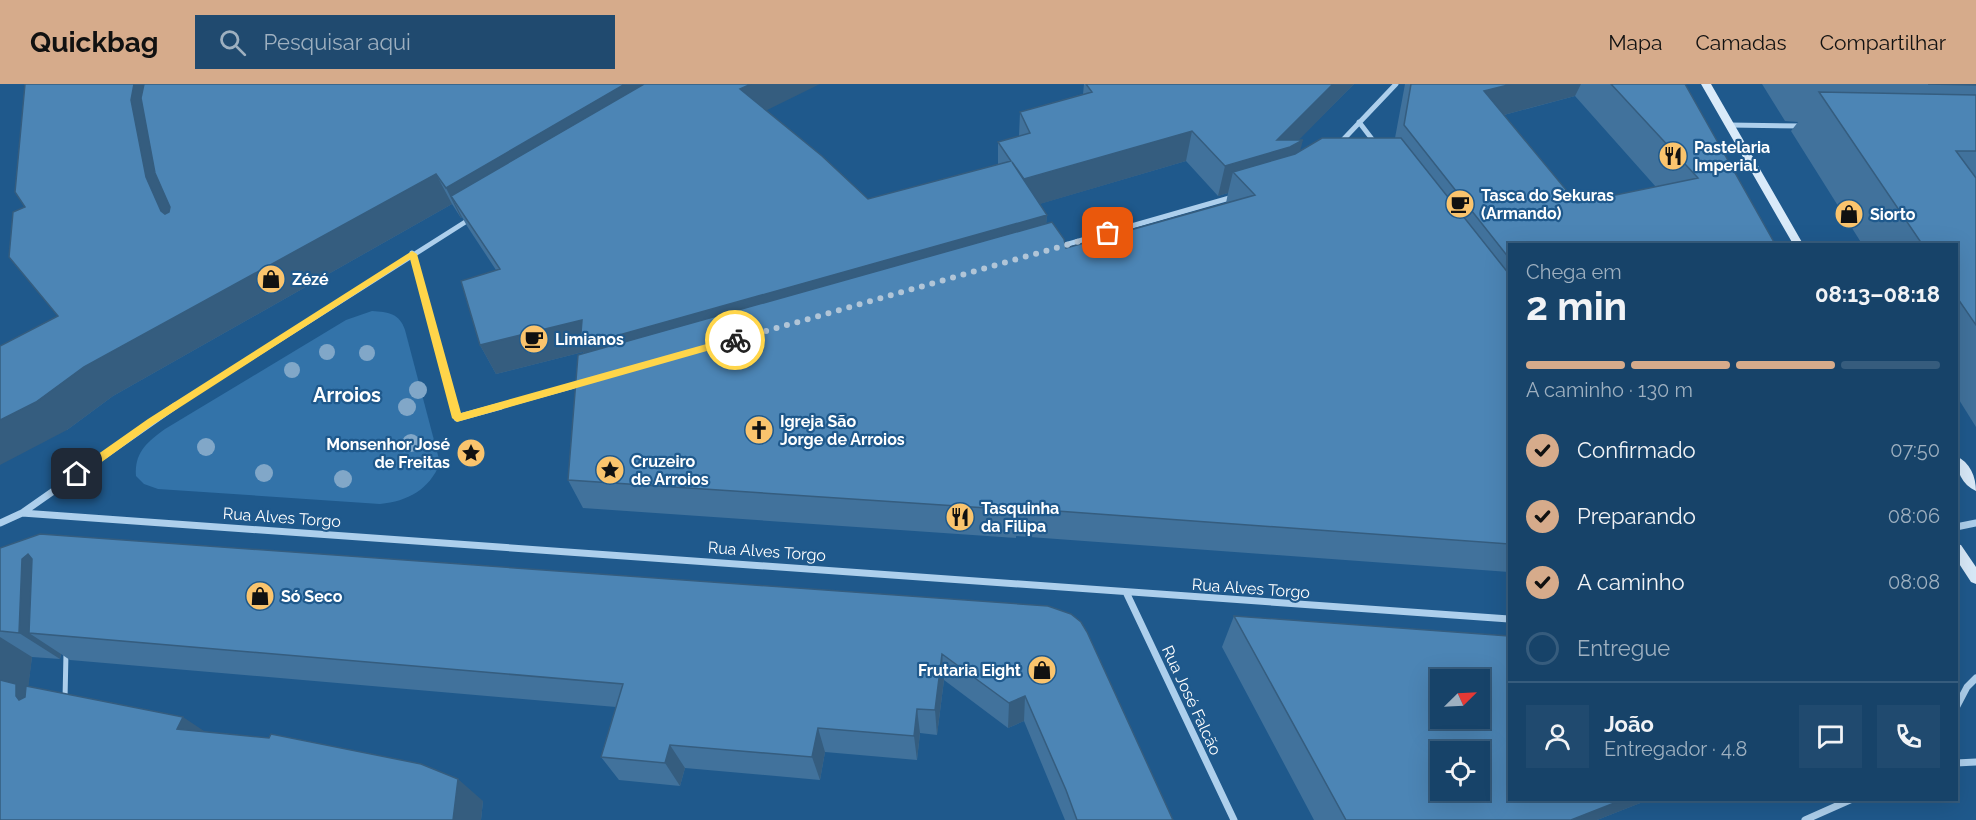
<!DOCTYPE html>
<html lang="pt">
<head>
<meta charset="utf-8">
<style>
  body { margin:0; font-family:Raleway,sans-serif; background:#204a6f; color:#f1f3f6; height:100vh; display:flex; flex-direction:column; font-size:22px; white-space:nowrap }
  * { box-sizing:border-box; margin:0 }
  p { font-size:20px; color:#9eb0c0 }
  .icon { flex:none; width:33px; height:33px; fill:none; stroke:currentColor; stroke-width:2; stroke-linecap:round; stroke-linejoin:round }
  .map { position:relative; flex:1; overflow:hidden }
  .details { position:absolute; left:1508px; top:159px; width:450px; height:558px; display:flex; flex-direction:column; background:#174369; border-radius:0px; box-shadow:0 6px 24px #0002,0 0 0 2px #365c7d }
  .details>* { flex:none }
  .needle { width:39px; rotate:66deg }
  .buttons { position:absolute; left:1430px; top:585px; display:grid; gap:12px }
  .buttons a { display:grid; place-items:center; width:60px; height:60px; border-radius:0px; background:#174369; box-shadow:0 6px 24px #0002,0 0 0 2px #365c7d; font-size:30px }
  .pin { position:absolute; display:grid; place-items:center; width:51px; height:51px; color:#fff; margin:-26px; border-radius:12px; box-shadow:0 3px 9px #0006 }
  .courier { position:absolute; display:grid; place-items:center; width:60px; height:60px; margin:-30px; border:4px solid #ffd54a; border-radius:50%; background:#fff; color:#222; box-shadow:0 2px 8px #0007 }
  .overview em { font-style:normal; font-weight:700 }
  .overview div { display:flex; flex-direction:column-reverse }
  .overview { display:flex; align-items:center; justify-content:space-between; height:102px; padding:0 18px }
  h1 { font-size:39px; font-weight:700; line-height:45px }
  .bar { display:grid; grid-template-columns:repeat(4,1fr); gap:9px 6px; align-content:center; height:72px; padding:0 18px }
  .bar i { height:8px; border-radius:4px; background:#365c7d }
  .bar .active { background:#d6ab8b }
  .bar p { grid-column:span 4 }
  .line { display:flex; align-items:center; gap:15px; padding:0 18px; border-top:2px solid #365c7d }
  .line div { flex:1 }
  .round { display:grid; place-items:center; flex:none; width:63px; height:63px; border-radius:0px; background:#204a6f }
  ol { padding:0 18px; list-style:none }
  li { display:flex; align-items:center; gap:18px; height:66px }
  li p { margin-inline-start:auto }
  li .icon { padding:6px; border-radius:50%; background:#d6ab8b; color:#111; stroke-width:4 }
  li:last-child { color:#9eb0c0 }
  li i { width:33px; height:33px; border:3px solid #365c7d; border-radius:50% }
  header { display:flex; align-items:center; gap:36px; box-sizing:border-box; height:84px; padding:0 30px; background:#d6ab8b; color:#111 }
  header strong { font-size:28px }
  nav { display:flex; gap:33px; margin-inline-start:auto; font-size:21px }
  .search { width:420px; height:54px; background:#204a6f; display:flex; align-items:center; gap:15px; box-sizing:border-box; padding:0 21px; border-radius:0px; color:#9eb0c0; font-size:22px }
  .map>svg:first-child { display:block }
</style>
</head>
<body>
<header>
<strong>Quickbag</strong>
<div class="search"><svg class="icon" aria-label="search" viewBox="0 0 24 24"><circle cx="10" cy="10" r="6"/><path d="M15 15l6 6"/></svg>Pesquisar aqui</div>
<nav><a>Mapa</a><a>Camadas</a><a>Compartilhar</a></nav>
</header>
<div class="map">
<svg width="1976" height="736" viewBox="0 0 1976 736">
  <rect width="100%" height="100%" fill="#1f598c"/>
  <path fill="#3373a9" d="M372,227C388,228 399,229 405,246L440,379C429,406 408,417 380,420L158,405L144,400L136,392C134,369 147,358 165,345L346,236Z"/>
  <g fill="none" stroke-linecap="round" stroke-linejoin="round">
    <path stroke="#adcfec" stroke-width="5" d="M65,615L66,569"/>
    <path stroke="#adcfec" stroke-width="5" d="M1359,38L1375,59
      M1729,41L1803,42
      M1339,60L1396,0
      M1058,163L1233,113
      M412,169L454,324
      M172,324L470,135
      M495,324L581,300"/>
    <path stroke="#adcfec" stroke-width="7" d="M454,322L457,334L501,322
      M22,429L1509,535
      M0,439L22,429L175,322
      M1956,443L1976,439
      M1126,508L1234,736
      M1956,624L1967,603L1976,594
      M1956,679L1976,678
      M1805,736L1850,716"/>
    <path fill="#d9eaf9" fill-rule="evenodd" d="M1701,0H1711L1803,160H1793Z
      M1956,372C1970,378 1976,393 1976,407C1962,401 1956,386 1956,372Z
      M1956,460L1961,461L1976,483V500L1971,498L1956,475Z"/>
  </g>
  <g fill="#81a7c8">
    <circle cx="327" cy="268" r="8"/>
    <circle cx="367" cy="269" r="8"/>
    <circle cx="292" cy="286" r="8"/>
    <circle cx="418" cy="306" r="9"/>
    <circle cx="407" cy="323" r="9"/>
    <circle cx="411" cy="359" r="9"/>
    <circle cx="206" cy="363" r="9"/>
    <circle cx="264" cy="389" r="9"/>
    <circle cx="343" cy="395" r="9"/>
  </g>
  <path fill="#41729c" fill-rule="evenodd" d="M1084,0H1354L1298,56L1300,67L1395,54L1405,0H1685L1775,160H1509V488L1016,452V454L583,424L568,396L583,269V268L496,290L480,261L496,186L467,142L462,133L461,134L452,120L113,312L67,346L58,232L9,173L766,26L868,115L998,81V58L1019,52L1020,28L1083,10ZM1575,12L1656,103L1577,119L1504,31ZM1186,77L1218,112L1228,109L1226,119L1066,164L1046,140L1047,131L1039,120Z
    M1762,0H1976V343L1956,311V160H1862L1791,47L1798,38L1785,37Z
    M0,464L1048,522L1173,736H1065L1024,637L1008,644L944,596L937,651L920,649L917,676L825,668L820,696L685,684L680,702L619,696L601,673L616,623L70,576L61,570L60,575L32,573L28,602L206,648L483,717L481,736H0Z
    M1234,532L1509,716H1648L1597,736H1314L1222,563Z"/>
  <path fill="#355d7f" d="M134,0H155L185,157L161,127L146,93L131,16Z
    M625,0H685L451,112L462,133L461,134L446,104Z
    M751,0H820L747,36L740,5Z
    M1333,0H1354L1293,62L1303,56L1295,86L1233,88L1228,109L1218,112L1225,82L1277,56Z
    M1512,0H1581L1575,12L1470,40L1484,7Z
    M1192,47L1186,77L1023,125L1024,95Z
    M436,90L452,120L113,312L67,346L0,381V336L84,283Z
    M1047,131L1045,161L593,291L583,268L496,290L480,261L582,236Z
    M28,470L68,499L29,549L61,570L60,575L19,549L22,475Z
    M0,553L32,573L28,606L59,625L19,616L0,603Z
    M942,570L944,596L937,651L935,626Z
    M1025,612L1024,637L1008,644L1009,619Z
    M917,625L920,649L917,676L914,652Z
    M183,633L219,657L177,645Z
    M818,644L825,668L820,696L812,673Z
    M670,661L685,684L680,702L665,679Z
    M458,695L483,717L481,736H453Z
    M1622,716H1648L1597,736H1571Z"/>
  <path fill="#4c85b5" stroke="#355d7f" stroke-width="1.5" fill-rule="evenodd" d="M25,0H134L131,16L146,93L161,127L165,130L169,128L170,123L155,89L141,14L144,0H625L446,104L436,90L84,283L36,318L0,336V262L58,232L9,173L13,128L25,123L15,108Z
    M644,0H751L740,5L822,72L868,115L1011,77L998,58L1030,49L1020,28L1092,8L1086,0H1333L1277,56H1303L1290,63L1225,82L1192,47L1024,95L1012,78L1047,131L580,262L582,236L480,261L461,197L500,185L451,112Z
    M1411,0H1512L1484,7L1577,119L1698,94L1611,0H1685L1775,160H1509V174L1404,41Z
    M1928,0H1976V1Z
    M1819,8L1976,11V67H1956L1976,94V241L1956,212V160H1922Z
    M1322,54H1401L1509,190V365H1508L1509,367V460L1016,424L1017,426L568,396L578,271L1052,138L1064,155L1066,164L1255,111L1233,88L1295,70Z
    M40,450L1048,522L1071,530L1081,538L1087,548L1173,736H1077L1066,706L1025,612L1009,619L942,570L935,626L917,625L914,652L818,644L812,673L670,661L665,679L601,673L623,600L29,549L32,475L28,470L22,475L19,549L0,547V464Z
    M1234,532L1509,552V716H1622L1571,736H1346ZM1440,596H1479V634H1440ZM1440,668H1479V706H1440Z
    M0,596L16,600V612L19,616L25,613L26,602L183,633L177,645L269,654L271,650L421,680L458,695L453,736H454H0Z"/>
  <path fill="#ffd54a" d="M412,167L417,170L461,329L735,252L740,256L735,259L457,338L452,334L410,175L154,340L81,393H74V387L148,335Z"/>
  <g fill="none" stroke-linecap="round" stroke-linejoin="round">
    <path stroke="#b1c5d7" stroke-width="6" stroke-dasharray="0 10.8" d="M735,256L1108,149"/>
  </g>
  <defs>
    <g id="restaurant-disc" transform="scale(1.5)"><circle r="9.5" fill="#fac46d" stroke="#1f598c"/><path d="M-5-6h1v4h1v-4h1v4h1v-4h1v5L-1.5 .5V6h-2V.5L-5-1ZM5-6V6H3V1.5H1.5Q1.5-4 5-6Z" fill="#111"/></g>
    <g id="cafe-disc" transform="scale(1.5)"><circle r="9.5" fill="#fac46d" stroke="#1f598c"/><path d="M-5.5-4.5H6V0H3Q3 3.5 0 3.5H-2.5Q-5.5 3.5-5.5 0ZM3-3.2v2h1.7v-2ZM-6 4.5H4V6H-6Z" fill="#111"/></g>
    <g id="shop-disc" transform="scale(1.5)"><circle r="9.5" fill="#fac46d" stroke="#1f598c"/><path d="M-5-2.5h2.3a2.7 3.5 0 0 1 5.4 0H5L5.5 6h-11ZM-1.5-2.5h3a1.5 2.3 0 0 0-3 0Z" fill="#111"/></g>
    <g id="church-disc" transform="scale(1.5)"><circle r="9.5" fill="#fac46d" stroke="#1f598c"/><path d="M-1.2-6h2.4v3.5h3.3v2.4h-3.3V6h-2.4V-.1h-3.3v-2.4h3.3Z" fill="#111"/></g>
    <g id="sight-disc" transform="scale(1.5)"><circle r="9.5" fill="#fac46d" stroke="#1f598c"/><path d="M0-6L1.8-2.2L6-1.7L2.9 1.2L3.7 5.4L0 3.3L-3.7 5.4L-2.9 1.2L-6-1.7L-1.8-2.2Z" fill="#111"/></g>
  </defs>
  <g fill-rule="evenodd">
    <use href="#restaurant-disc" x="1673" y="72"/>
    <use href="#cafe-disc" x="1460" y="120"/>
    <use href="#shop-disc" x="1849" y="130"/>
    <use href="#shop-disc" x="271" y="195"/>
    <use href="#cafe-disc" x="534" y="255"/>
    <use href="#church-disc" x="759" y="346"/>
    <use href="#sight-disc" x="471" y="369"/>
    <use href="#sight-disc" x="610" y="386"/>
    <use href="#restaurant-disc" x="960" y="433"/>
    <use href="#shop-disc" x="260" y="512"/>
    <use href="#shop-disc" x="1042" y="586"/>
  </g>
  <g text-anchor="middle" stroke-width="4.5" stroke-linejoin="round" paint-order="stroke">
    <g font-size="16" font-weight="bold" fill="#fff" stroke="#1f598c" text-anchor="start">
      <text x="1694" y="69">Pastelaria<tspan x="1694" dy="18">Imperial</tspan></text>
      <text x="1481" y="117">Tasca do Sekuras<tspan x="1481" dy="18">(Armando)</tspan></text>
      <text x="1870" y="136">Siorto</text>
      <text x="292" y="201">Zézé</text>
      <text x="555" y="261">Limianos</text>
      <text x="780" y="343">Igreja São<tspan x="780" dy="18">Jorge de Arroios</tspan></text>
      <text x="450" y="366" text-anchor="end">Monsenhor José<tspan x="450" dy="18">de Freitas</tspan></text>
      <text x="631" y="383">Cruzeiro<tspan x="631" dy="18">de Arroios</tspan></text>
      <text x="981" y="430">Tasquinha<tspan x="981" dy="18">da Filipa</tspan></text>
      <text x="281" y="518">Só Seco</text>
      <text x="1021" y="592" text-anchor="end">Frutaria Eight</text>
    </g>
    <g font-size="16" fill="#fff" stroke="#1f598c">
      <text transform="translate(282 433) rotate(4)" y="6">Rua Alves Torgo</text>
      <text transform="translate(767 467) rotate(4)" y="6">Rua Alves Torgo</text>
      <text transform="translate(1251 504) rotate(4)" y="6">Rua Alves Torgo</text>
      <text transform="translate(1192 616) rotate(65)" y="6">Rua José Falcão</text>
    </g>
    <g font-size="20" font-weight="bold" fill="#fff" stroke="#1f598c">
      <text x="347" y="318">Arroios</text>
    </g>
  </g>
</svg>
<div class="buttons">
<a><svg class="needle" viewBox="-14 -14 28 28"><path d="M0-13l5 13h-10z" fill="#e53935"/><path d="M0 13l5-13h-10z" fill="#9eb0c0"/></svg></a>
<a><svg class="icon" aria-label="locate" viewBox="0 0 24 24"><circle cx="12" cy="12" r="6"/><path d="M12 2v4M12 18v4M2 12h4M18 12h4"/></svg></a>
</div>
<div class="pin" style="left:1108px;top:149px;background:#ea580c"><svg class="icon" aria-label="bag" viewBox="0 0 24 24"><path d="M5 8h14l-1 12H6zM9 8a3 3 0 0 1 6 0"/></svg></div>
<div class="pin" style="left:77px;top:390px;background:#1f2937"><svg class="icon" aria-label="home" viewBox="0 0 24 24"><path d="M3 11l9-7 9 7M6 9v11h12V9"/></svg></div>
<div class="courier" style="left:735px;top:256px"><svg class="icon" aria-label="bike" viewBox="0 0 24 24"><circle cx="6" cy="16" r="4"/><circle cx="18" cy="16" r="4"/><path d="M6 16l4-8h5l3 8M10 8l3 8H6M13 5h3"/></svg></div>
<section class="details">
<div class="overview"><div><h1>2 min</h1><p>Chega em</p></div><em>08:13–08:18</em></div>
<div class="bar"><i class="active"></i><i class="active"></i><i class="active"></i><i></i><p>A caminho · 130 m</p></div>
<ol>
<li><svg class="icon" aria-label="check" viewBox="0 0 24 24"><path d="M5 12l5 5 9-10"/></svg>Confirmado<p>07:50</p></li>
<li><svg class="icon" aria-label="check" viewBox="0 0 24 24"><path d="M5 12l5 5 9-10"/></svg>Preparando<p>08:06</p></li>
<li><svg class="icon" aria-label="check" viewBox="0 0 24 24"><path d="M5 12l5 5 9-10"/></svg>A caminho<p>08:08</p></li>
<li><i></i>Entregue</li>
</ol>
<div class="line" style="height:108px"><a class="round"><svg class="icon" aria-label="person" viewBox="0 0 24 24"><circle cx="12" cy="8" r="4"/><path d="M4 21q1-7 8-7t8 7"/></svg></a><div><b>João</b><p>Entregador · 4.8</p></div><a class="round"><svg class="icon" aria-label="chat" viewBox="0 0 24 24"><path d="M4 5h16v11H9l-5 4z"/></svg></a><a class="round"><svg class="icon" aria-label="phone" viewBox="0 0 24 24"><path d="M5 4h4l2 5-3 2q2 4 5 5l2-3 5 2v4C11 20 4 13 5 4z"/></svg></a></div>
</section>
</div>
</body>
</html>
